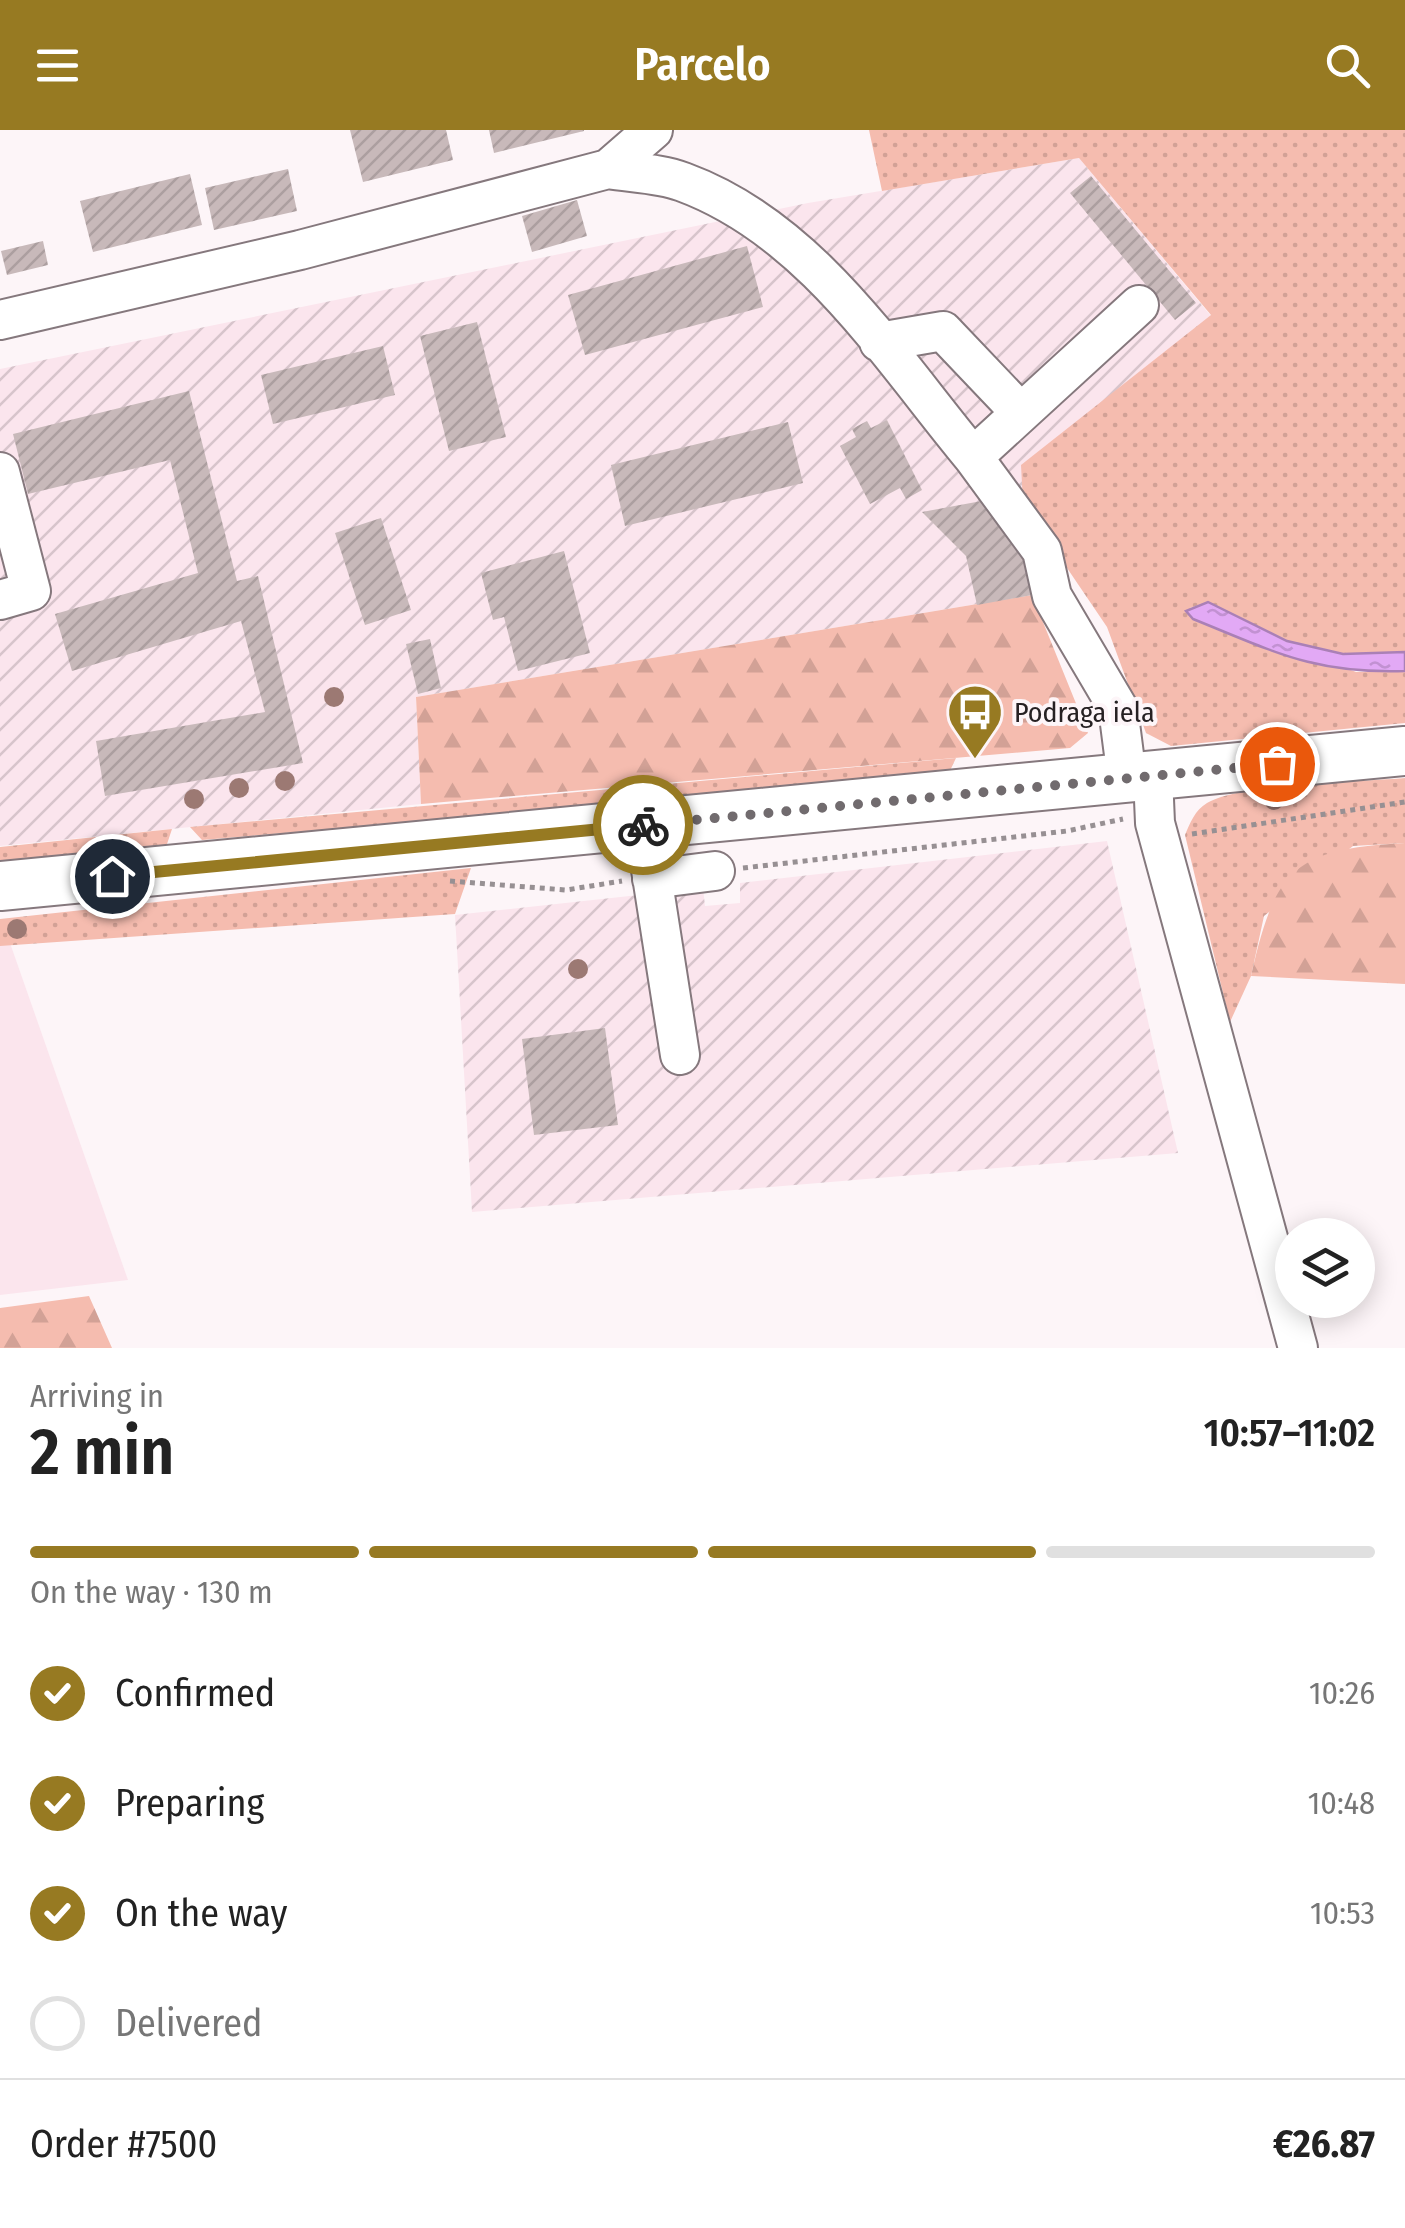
<!DOCTYPE html>
<html lang="en">
<head>
<meta charset="utf-8">
<style>
  body { margin:0; font-family:"Fira Sans Condensed",sans-serif; background:#f2f2f2; color:#222; height:100vh; display:flex; flex-direction:column; font-size:38px; white-space:nowrap }
  * { box-sizing:border-box; margin:0 }
  p { font-size:32px; color:#767676 }
  .icon { flex:none; width:55px; height:55px; fill:none; stroke:currentColor; stroke-width:2; stroke-linecap:round; stroke-linejoin:round }
  .map { position:relative; height:1218px; overflow:hidden }
  .side { display:flex; flex-direction:column; background:#fff; flex:1 }
  .side>* { flex:none }
  .fabs { position:absolute; left:1275px; top:1088px; display:grid; gap:20px }
  .fabs a { display:grid; place-items:center; width:100px; height:100px; border-radius:50%; background:#fff; box-shadow:0 5px 25px #0003; font-size:50px }
  .pin { position:absolute; display:grid; place-items:center; width:85px; height:85px; color:#fff; margin:-42px; border:5px solid #fff; border-radius:50%; box-shadow:0 2px 10px #0007 }
  .courier { position:absolute; display:grid; place-items:center; width:100px; height:100px; margin:-50px; border:8px solid #977a22; border-radius:50%; background:#fff; color:#222; box-shadow:0 2px 12px #0007 }
  .head em { font-style:normal; font-weight:600 }
  .head div { display:flex; flex-direction:column-reverse }
  .head { display:flex; align-items:center; justify-content:space-between; height:170px; padding:0 30px }
  h1 { font-size:65px; font-weight:600; line-height:75px }
  .bar { display:grid; grid-template-columns:repeat(4,1fr); gap:15px 10px; align-content:center; height:120px; padding:0 30px }
  .bar i { height:12px; border-radius:8px; background:#e0e0e0 }
  .bar .on { background:#977a22 }
  .bar p { grid-column:span 4 }
  .line { display:flex; align-items:center; gap:25px; padding:0 30px; border-top:2px solid #e0e0e0 }
  .line div { flex:1 }
  ol { padding:0 30px; list-style:none }
  li { display:flex; align-items:center; gap:30px; height:110px }
  li p { margin-inline-start:auto }
  li .icon { padding:10px; border-radius:50%; background:#977a22; color:#fff; stroke-width:4 }
  li:last-child { color:#767676 }
  li i { width:55px; height:55px; border:5px solid #e0e0e0; border-radius:50% }
  header { display:flex; justify-content:space-between; align-items:center; height:130px; padding:0 30px; background:#977a22; color:#fff; font-size:45px; font-weight:600 }
  .map>svg:first-child { display:block }
</style>
</head>
<body>
<header><svg class="icon" aria-label="menu" viewBox="0 0 24 24"><path d="M4 6h16M4 12h16M4 18h16"/></svg>Parcelo<svg class="icon" aria-label="search" viewBox="0 0 24 24"><circle cx="10" cy="10" r="6"/><path d="M15 15l6 6"/></svg></header>
<div class="map">
<svg width="1405" height="1218" viewBox="0 0 1405 1218">
  <defs>
    <pattern id="industrial-furrows" width="10" height="10" patternUnits="userSpaceOnUse" patternTransform="scale(2.5)"><rect width="10" height="10" fill="#fbe5ed"/><path d="M-1 1l2-2M0 10L10 0M9 11l2-2" fill="none" stroke="#d7c4cb"/></pattern>
    <pattern id="grass-dots" width="8" height="8" patternUnits="userSpaceOnUse" patternTransform="scale(2.5)"><rect width="8" height="8" fill="#f5bcaf"/><path d="M2 2h.1M6 6h.1" fill="none" stroke="#d2a196" stroke-width="1.8" stroke-linecap="round"/></pattern>
    <pattern id="forest-firs" width="22" height="20" patternUnits="userSpaceOnUse" patternTransform="scale(2.5)"><rect width="22" height="20" fill="#f5bcaf"/><path d="M5 1l3.5 6h-7zM16 11l3.5 6h-7z" fill="#d2a196"/></pattern>
    <pattern id="water-ripples" width="26" height="14" patternUnits="userSpaceOnUse" patternTransform="scale(2.5)"><rect width="26" height="14" fill="#e2a9f5"/><path d="M2 4q2-2 4 0t4 0M15 11q2-2 4 0t4 0" fill="none" stroke="#c291d2"/></pattern>
    <pattern id="building-hatch" width="6" height="6" patternUnits="userSpaceOnUse" patternTransform="scale(2.5)"><rect width="6" height="6" fill="#c8b9ba"/><path d="M-1 1l2-2M0 6l6-6M5 7l2-2" fill="none" stroke="#ac9fa0"/></pattern>
  </defs>
  <rect width="100%" height="100%" fill="#fdf5f8"/>
  <path fill="#fbe5ed" d="M10,813L128,1150L0,1165V814Z"/>
  <path fill="url(#industrial-furrows)" d="M1079,28L1211,186L1023,373L1032,465L416,567L421,674L0,716V239L808,73Z
    M1107,711L1178,1023L472,1082L455,785L703,758L705,776L740,773V753Z"/>
  <path fill="url(#grass-dots)" d="M869,0H1405V522L1343,524L1287,511L1208,472L1190,478L1356,542L1405,541V593L1171,616L1146,603L1107,497L1023,373L1021,335L1211,185L1079,28L882,61Z
    M956,628L947,647L202,710L190,697Z
    M1405,648V713L1353,716L1264,786L1251,846L1230,892L1185,705C1190,693 1195,680 1207,673C1240,653 1362,652 1405,648Z
    M172,699L165,720L0,737V717Z
    M471,738L455,784L0,816V789Z"/>
  <path fill="url(#forest-firs)" d="M1032,465L1088,603L1070,618L421,674L416,567Z
    M1405,713V854L1251,846C1275,739 1294,719 1405,713Z
    M89,1166L112,1218H0V1178Z"/>
  <path fill="url(#water-ripples)" stroke="#aa80b6" stroke-width="2.5" d="M1208,472L1287,511L1343,524L1405,522V541C1314,544 1275,522 1193,489L1186,481Z"/>
  <path fill="url(#building-hatch)" d="M350,0H446L453,30L363,52Z
    M489,0H584V1L494,23Z
    M288,39L297,81L214,100L205,58Z
    M190,44L202,95L93,122L80,71Z
    M1091,46L1196,173L1175,190L1070,63Z
    M577,70L587,106L532,122L522,86Z
    M43,111L48,135L7,145L1,121Z
    M747,116L763,177L585,225L568,165Z
    M477,192L506,307L449,321L420,206Z
    M383,216L395,265L273,294L261,245Z
    M189,261L237,451L258,446L303,633L105,666L96,611L265,582L241,491L72,541L55,484L198,443L170,330L28,364L13,304Z
    M887,290L922,360L906,369L900,358L870,374L840,316L856,307L852,299L867,291L871,298Z
    M788,292L803,353L625,396L611,335Z
    M987,370L1020,408L1032,465L977,475L966,426L922,382Z
    M381,388L411,480L365,495L335,403Z
    M564,421L590,523L518,541L504,487L493,490L481,443Z
    M430,509L441,558L418,564L406,514Z
    M605,898L618,995L534,1005L522,909Z"/>
  <g fill="none" stroke-linecap="round" stroke-linejoin="round">
    <g stroke="#85787d" stroke-width="42">
      <path id="minor" d="M608,39C632,43 660,43 683,52C811,99 889,226 973,327
        M0,190L300,120L608,39L653,0
        M879,212L943,201L1021,283
        M0,342L31,461L0,470
        M1153,646L1155,693L1298,1218
        M1127,648L1118,578L1052,466L1042,421L973,327L1139,175
        M644,695L680,925
        M652,749L715,741"/>
    </g>
    <g stroke="#85787d" stroke-width="52">
      <path id="major" d="M0,756L1405,621"/>
    </g>
    <path stroke="#979093" stroke-width="5" stroke-dasharray="5 5" stroke-linecap="butt" d="M1192,704L1405,672
      M743,738L1067,701L1123,689
      M450,751L566,760L622,751"/>
    <use href="#minor" stroke="#fff" stroke-width="38"/>
    <use href="#major" stroke="#fff" stroke-width="48"/>
  </g>
  <g fill="#9c7973">
    <circle cx="334" cy="567" r="10"/>
    <circle cx="285" cy="651" r="10"/>
    <circle cx="239" cy="658" r="10"/>
    <circle cx="194" cy="669" r="10"/>
    <circle cx="1274" cy="670" r="10"/>
    <circle cx="17" cy="799" r="10"/>
    <circle cx="578" cy="839" r="10"/>
  </g>
  <g fill="none" stroke-linecap="round" stroke-linejoin="round">
    <path stroke="#716b6e" stroke-width="10" stroke-dasharray="0 18" d="M643,695L1277,634"/>
    <path stroke="#977a22" stroke-width="12" d="M112,746L643,695"/>
  </g>
  <defs>
    <g id="bus-pin" transform="scale(2.875)"><path d="M0 17L-7.5 6A9.5 9.5 0 1 1 7.5 6Z" fill="#977a22" stroke="#fdf5f8"/><path d="M-5-6H5V4H4V6H2V4H-2V6H-4V4H-5ZM-3.5-4V0h7V-4ZM-3.5 1.2v1.5H-2V1.2ZM2 1.2v1.5H3.5V1.2Z" fill="#fff"/></g>
  </defs>
  <g fill-rule="evenodd">
    <use href="#bus-pin" x="975" y="582"/>
  </g>
  <g text-anchor="middle" stroke-width="8" stroke-linejoin="round" paint-order="stroke">
    <g font-size="28" fill="#262123" stroke="#fdf5f8" text-anchor="start">
      <text x="1014" y="592">Podraga iela</text>
    </g>
  </g>
</svg>
<div class="fabs">
<a><svg class="icon" aria-label="layers" viewBox="0 0 24 24"><path d="M12 4l9 5-9 5-9-5zM3 14l9 5 9-5"/></svg></a>
</div>
<div class="pin" style="left:1277px;top:634px;background:#ea580c"><svg class="icon" aria-label="bag" viewBox="0 0 24 24"><path d="M5 8h14l-1 12H6zM9 8a3 3 0 0 1 6 0"/></svg></div>
<div class="pin" style="left:112px;top:746px;background:#1f2937"><svg class="icon" aria-label="home" viewBox="0 0 24 24"><path d="M3 11l9-7 9 7M6 9v11h12V9"/></svg></div>
<div class="courier" style="left:643px;top:695px"><svg class="icon" aria-label="bike" viewBox="0 0 24 24"><circle cx="6" cy="16" r="4"/><circle cx="18" cy="16" r="4"/><path d="M6 16l4-8h5l3 8M10 8l3 8H6M13 5h3"/></svg></div>
</div>
<section class="side">
<div class="head"><div><h1>2 min</h1><p>Arriving in</p></div><em>10:57–11:02</em></div>
<div class="bar"><i class="on"></i><i class="on"></i><i class="on"></i><i></i><p>On the way · 130 m</p></div>
<ol>
<li><svg class="icon" aria-label="check" viewBox="0 0 24 24"><path d="M5 12l5 5 9-10"/></svg>Confirmed<p>10:26</p></li>
<li><svg class="icon" aria-label="check" viewBox="0 0 24 24"><path d="M5 12l5 5 9-10"/></svg>Preparing<p>10:48</p></li>
<li><svg class="icon" aria-label="check" viewBox="0 0 24 24"><path d="M5 12l5 5 9-10"/></svg>On the way<p>10:53</p></li>
<li><i></i>Delivered</li>
</ol>
<div class="line" style="height:130px"><div>Order #7500</div><b>€26.87</b></div>
</section>
</body>
</html>
